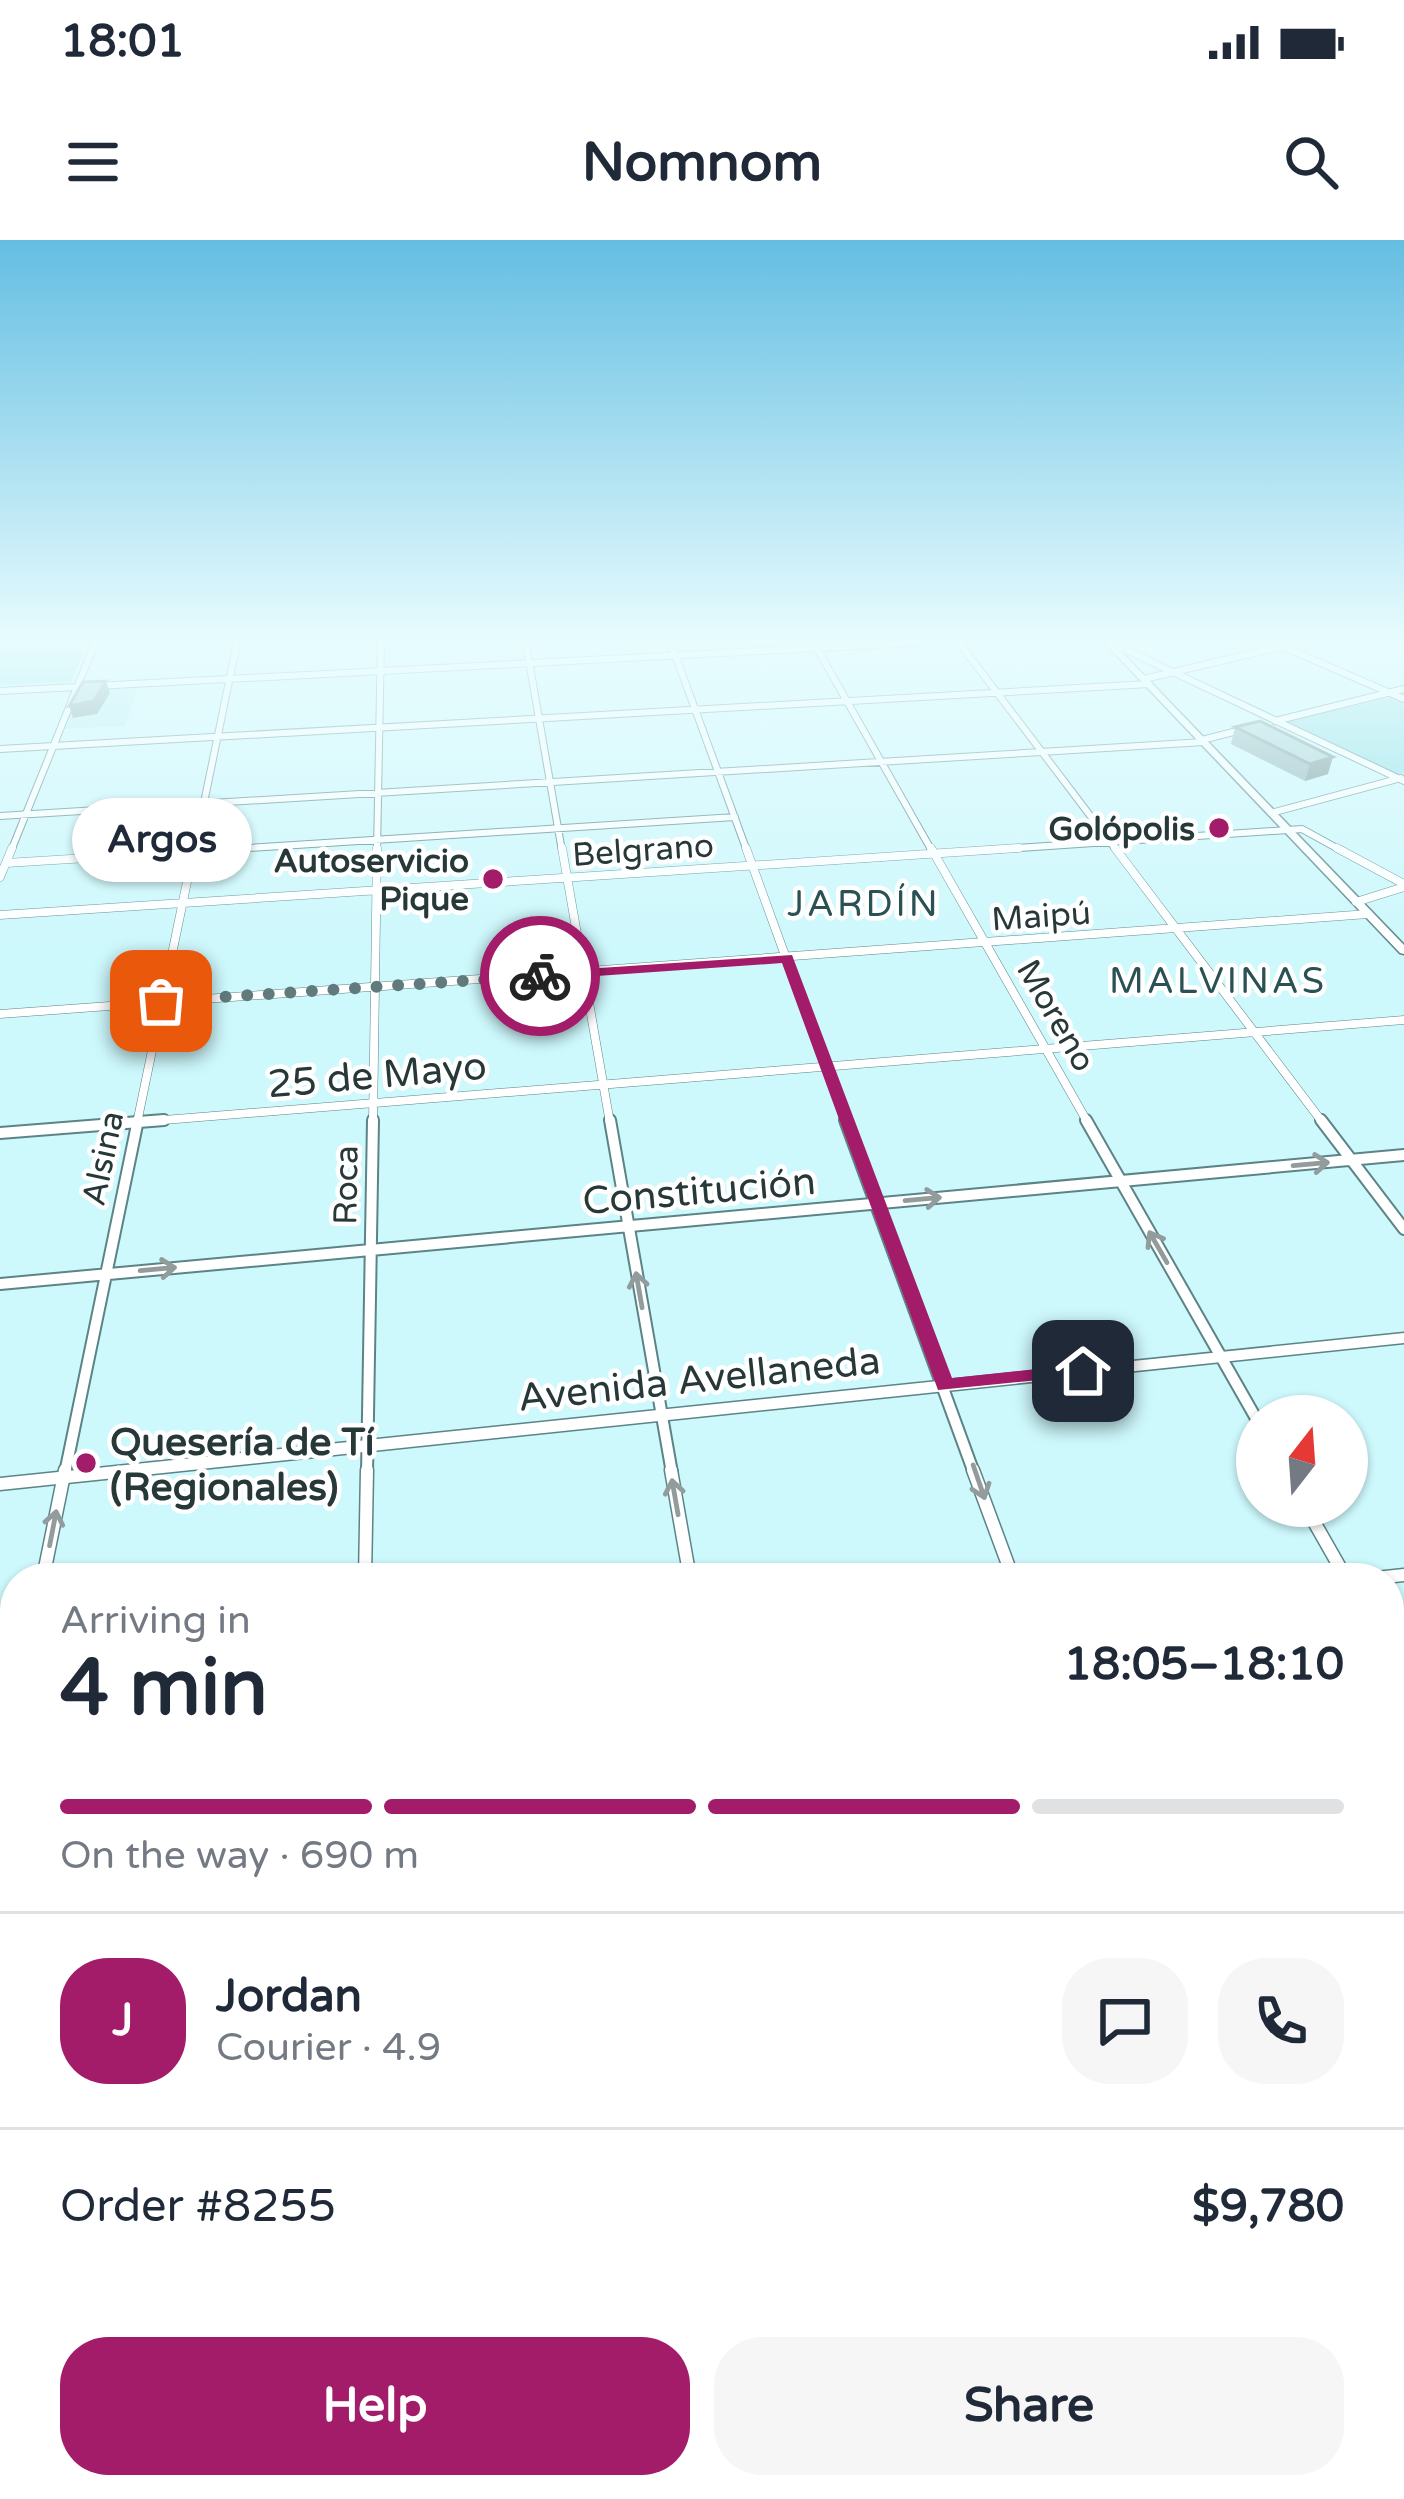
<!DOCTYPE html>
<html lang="en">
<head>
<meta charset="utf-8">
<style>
  body { margin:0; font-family:"Varela Round",sans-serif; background:#f6f6f7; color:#1f2937; height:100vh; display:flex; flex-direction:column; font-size:45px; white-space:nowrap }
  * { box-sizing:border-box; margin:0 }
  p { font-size:39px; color:#747a83 }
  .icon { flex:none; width:66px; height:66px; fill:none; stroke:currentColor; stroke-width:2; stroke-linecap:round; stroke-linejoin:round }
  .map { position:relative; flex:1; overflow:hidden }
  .side { position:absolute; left:0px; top:1323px; width:1404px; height:936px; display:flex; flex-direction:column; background:#fff; border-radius:48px 48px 0 0; box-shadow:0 3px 9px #0004 }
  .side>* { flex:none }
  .needle { width:78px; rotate:17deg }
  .buttons { position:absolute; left:1236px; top:1155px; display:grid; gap:24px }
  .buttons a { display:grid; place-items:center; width:132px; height:132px; border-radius:50%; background:#fff; box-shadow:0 3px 9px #0004; font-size:60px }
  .pin { position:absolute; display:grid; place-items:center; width:102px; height:102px; color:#fff; margin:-51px; border-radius:24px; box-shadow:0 6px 18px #0006 }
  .courier { position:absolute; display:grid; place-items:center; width:120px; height:120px; margin:-60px; border:9px solid #a21c69; border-radius:50%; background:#fff; color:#222; box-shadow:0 3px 15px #0007 }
  .bubble { position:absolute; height:84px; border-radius:42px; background:#fff; box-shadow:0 3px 9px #0004; font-size:39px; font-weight:800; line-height:84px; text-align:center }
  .head em { font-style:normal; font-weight:800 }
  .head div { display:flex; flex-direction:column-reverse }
  .head { display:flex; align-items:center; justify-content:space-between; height:204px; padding:0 60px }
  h1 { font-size:78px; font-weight:800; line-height:90px }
  .bar { display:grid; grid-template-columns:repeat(4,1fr); gap:18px 12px; align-content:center; height:144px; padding:0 60px }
  .bar i { height:15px; border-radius:9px; background:#e0e1e3 }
  .bar .current { background:#a21c69 }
  .bar p { grid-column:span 4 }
  .line { display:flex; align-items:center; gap:30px; padding:0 60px; border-top:3px solid #e0e1e3 }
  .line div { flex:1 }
  .round { display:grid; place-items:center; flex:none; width:126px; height:126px; border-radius:48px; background:#f6f6f7 }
  .primary-button { display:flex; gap:24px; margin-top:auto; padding:24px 60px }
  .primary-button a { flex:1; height:138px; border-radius:48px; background:#a21c69; color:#fff; font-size:48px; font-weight:800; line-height:138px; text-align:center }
  .primary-button a+a { background:#f6f6f7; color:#1f2937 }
  .status { display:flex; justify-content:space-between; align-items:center; height:84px; padding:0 60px; background:#fff; direction:ltr }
  .status svg { height:33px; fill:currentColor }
  header { display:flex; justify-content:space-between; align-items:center; height:156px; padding:0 60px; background:#fff; font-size:54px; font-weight:800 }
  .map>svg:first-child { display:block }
</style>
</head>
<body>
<div class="status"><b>18:01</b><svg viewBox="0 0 49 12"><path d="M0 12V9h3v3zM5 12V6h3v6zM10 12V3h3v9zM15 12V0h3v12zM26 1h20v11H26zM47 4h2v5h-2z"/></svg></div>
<header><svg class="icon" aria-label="menu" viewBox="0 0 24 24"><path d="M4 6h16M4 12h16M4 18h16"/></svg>Nomnom<svg class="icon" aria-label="search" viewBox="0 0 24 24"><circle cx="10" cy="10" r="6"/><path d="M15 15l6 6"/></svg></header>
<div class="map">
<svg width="1404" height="2259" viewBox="0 0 1404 2259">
  <rect width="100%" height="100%" fill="#cdf8fc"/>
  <path fill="#b7ebf0" d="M139,445L125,486L64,489L82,447Z"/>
  <path fill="#8ddee4" d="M90,398L71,442L0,445V401Z
    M1391,457L1402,461L1404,468V533L1396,535L1285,482Z
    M7,1546L15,1554V2108L0,2091V1547Z
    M162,2244H776L788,2255L847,2249L848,2259H181Z"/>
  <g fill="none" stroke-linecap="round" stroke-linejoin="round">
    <g stroke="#5c8487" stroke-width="8">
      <path id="street-far4" d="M525,398L562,611
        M669,398L747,611
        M811,398L932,611
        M1263,398L1404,459
        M0,399L37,398
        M957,400L1117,611
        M1107,401L1404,541
        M1144,439L1318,398
        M0,451L1007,398
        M1275,481L1404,449
        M1202,500L1245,489
        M0,509L1149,444
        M1271,573L1401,538
        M0,576L1204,502
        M11,611L97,398
        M194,611L238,398
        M201,611L735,577
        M377,611L381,398
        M973,611L1302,589L1342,611"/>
    </g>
    <g stroke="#5c8487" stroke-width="9">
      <path id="street-far3" d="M562,608L610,883
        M746,608L846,883
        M931,608L1088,883
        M1115,608L1323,883
        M1337,608L1404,644
        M6,623L248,608
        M0,637L12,608
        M1356,662L1404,647
        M0,675L1019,608
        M0,774L1368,674
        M127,883L1404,780
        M137,883L194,608
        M373,883L377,608"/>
    </g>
    <g stroke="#5c8487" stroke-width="14">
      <path id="street-far2" d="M610,880L672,1233
        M845,880L974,1233
        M1086,880L1257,1180
        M1321,880L1404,989
        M0,893L164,880
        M0,1044L1404,915
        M65,1233L138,880
        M367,1233L373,880"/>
    </g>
    <g stroke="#5c8487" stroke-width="15">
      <path id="street-far1" d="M671,1230L690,1338
        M973,1230L1013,1338
        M1305,1266L1346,1338
        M43,1338L65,1230
        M365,1338L367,1230
        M1376,1338L1404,1335
        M1389,1415L1404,1442
        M15,1479L11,1501L15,1519
        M1389,1657L1404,1654"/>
    </g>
    <g stroke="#5c8487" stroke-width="20">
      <path id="street" d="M1389,2125L1404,2122
        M1347,2244L1352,2259"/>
    </g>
    <g stroke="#5c8487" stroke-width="3">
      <path id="secondary" d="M1100,398H1108L1404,705V714L1400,713Z
        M1404,1093V1103L0,1250V1238Z"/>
    </g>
    <use href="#street-far4" stroke="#fff" stroke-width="6"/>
    <use href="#street-far3" stroke="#fff" stroke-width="8"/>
    <use href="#street-far2" stroke="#fff" stroke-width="10"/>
    <use href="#street-far1" stroke="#fff" stroke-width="12"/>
    <use href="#street" stroke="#fff" stroke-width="16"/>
    <use href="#secondary" fill="#fff" fill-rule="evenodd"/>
  </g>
  <path fill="#8cb0b3" d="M1235,487L1328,534L1305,541L1231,504Z"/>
  <path fill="#729092" d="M106,441L110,453L97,474L73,478L69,466Z
    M1333,517L1328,534L1305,541L1310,524Z"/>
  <path fill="#a3cdd0" stroke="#729092" stroke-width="3" d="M106,441L94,461L69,466L83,442Z
    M1260,481L1333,517L1310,524L1235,487Z"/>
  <defs><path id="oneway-shaft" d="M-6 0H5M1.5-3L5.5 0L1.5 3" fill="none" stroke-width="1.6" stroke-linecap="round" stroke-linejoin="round" transform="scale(3)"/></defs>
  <g stroke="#939c9c">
    <use href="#oneway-shaft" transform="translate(1311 924) rotate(-5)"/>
    <use href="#oneway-shaft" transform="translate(923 959) rotate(-5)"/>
    <use href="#oneway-shaft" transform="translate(1158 1007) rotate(-120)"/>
    <use href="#oneway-shaft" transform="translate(158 1029) rotate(-5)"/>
    <use href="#oneway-shaft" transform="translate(639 1050) rotate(-100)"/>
    <use href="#oneway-shaft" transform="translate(979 1242) rotate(71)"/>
    <use href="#oneway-shaft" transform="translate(675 1257) rotate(-100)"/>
    <use href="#oneway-shaft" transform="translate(53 1288) rotate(-79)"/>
  </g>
  <linearGradient id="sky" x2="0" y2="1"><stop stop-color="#64bee2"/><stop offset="0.56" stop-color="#e8fcfe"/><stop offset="1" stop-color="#e8fcfe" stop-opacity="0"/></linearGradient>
  <rect width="1404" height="714" fill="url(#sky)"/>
  <path fill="#a21c69" d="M792,715L952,1138L1083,1124L1093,1131L1090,1135L938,1150L782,723L540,740L533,736L540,732Z"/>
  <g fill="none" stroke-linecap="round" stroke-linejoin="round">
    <path stroke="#617b7d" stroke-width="12" stroke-dasharray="0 21.6" d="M161,761L540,736"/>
  </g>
  <g fill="#a21c69" stroke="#fff" stroke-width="4.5">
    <circle cx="1219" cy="588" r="12"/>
    <circle cx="493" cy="639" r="12"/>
    <circle cx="86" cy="1223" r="12"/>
  </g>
  <g text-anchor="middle" stroke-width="9" stroke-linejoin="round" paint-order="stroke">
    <g font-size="33" font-weight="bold" fill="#273839" stroke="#fff" text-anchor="end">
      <text x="1195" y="600">Golópolis</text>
      <text x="469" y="632">Autoservicio<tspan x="469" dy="38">Pique</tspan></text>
    </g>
    <g font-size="33" fill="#273839" stroke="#fff">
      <text transform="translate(643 609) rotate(-4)" y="12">Belgrano</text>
      <text transform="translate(1041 675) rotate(-4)" y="12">Maipú</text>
      <text transform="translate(1057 775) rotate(60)" y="12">Moreno</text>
      <text transform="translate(102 918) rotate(-78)" y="12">Alsina</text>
      <text transform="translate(345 945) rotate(-89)" y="12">Roca</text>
    </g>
    <g font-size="36" letter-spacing="3" fill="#2a5154" stroke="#fff">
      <text x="864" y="676">JARDÍN</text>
      <text x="1218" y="753">MALVINAS</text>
    </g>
    <g font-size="39" fill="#273839" stroke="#fff">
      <text transform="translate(377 834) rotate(-5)" y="14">25 de Mayo</text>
      <text transform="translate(699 950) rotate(-5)" y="14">Constitución</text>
      <text transform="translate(699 1138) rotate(-6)" y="14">Avenida Avellaneda</text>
    </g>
    <g font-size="39" font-weight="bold" fill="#273839" stroke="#fff" text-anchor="start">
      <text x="110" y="1215">Quesería de Tí<tspan x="110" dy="45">(Regionales)</tspan></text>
    </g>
  </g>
</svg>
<div class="buttons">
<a><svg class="needle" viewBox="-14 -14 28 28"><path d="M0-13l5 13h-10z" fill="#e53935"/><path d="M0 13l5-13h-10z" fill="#747a83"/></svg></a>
</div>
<div class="pin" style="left:161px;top:761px;background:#ea580c"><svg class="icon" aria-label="bag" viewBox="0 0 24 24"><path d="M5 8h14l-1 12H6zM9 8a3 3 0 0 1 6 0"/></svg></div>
<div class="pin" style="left:1083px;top:1131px;background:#1f2937"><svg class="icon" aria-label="home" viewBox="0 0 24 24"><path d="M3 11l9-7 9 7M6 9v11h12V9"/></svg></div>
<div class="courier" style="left:540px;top:736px"><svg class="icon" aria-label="bike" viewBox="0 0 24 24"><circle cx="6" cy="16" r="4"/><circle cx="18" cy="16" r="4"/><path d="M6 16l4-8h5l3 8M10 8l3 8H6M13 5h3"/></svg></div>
<div class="bubble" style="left:72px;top:558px;width:180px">Argos</div>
<section class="side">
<div class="head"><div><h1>4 min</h1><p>Arriving in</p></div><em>18:05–18:10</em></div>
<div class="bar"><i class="current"></i><i class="current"></i><i class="current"></i><i></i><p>On the way · 690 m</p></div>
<div class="line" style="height:216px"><b class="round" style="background:#a21c69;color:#fff">J</b><div><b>Jordan</b><p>Courier · 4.9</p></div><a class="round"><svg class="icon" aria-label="chat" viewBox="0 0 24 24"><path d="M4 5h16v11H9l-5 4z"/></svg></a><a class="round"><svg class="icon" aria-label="phone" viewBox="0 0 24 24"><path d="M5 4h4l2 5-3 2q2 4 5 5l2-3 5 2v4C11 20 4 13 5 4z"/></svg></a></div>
<div class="line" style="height:156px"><div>Order #8255</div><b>$9,780</b></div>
<div class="primary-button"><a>Help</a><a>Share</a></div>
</section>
</div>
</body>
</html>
